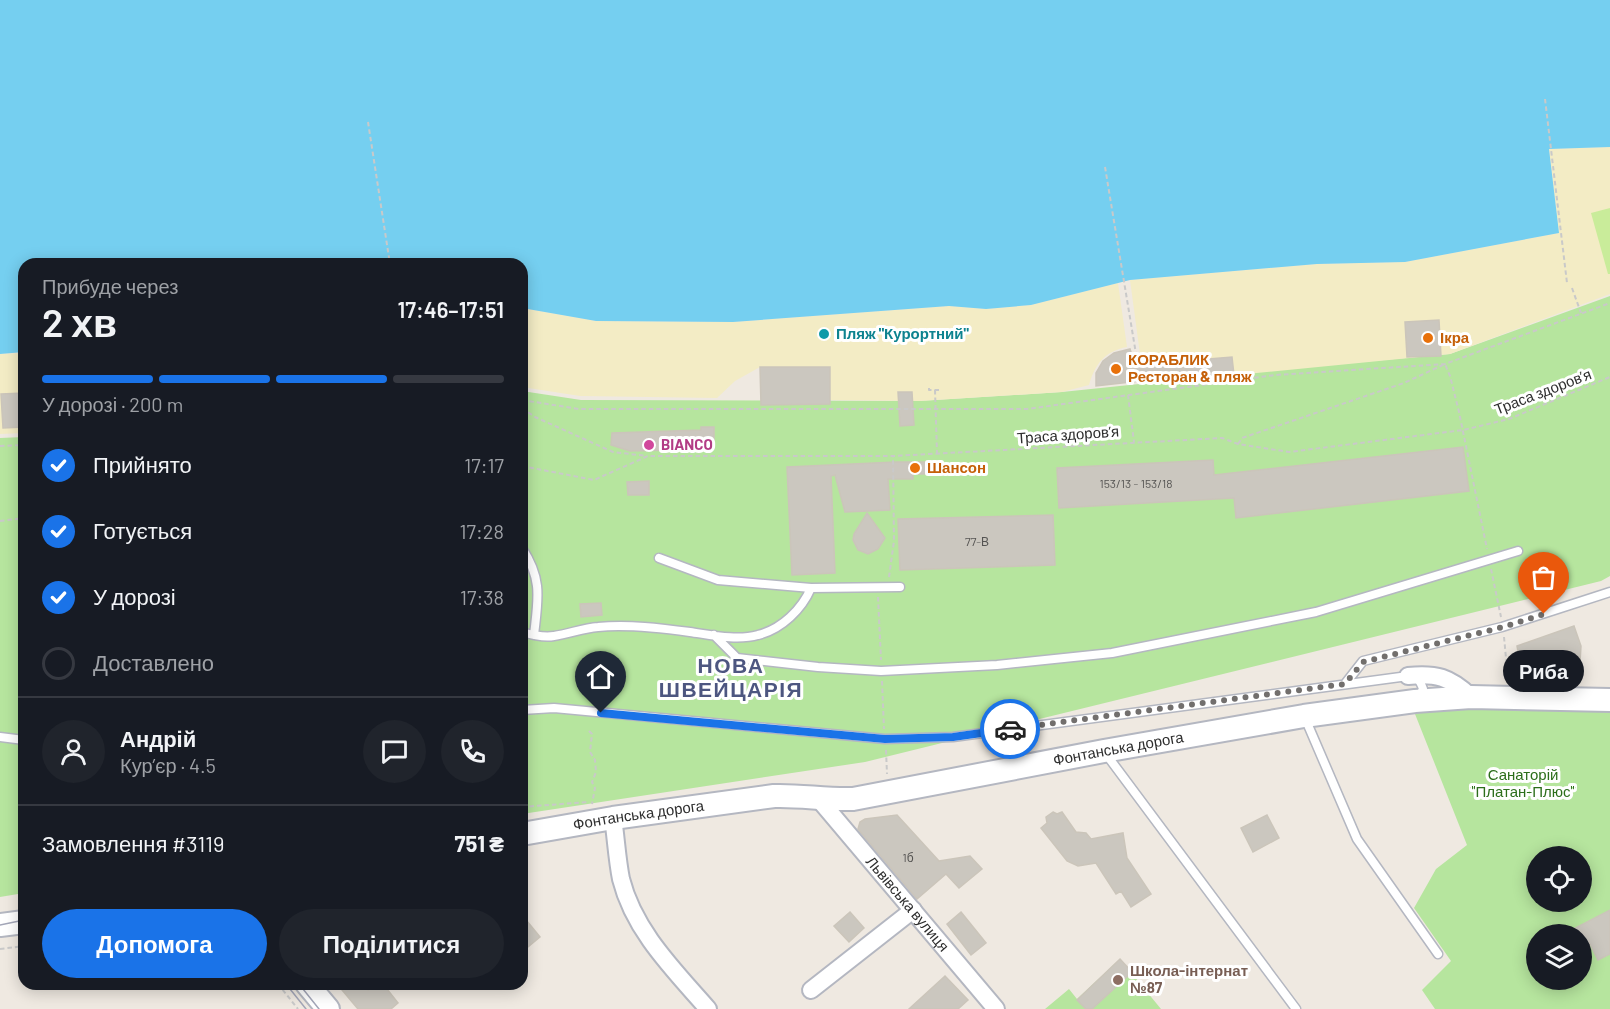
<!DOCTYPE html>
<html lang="uk">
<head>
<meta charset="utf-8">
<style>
  body { margin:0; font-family:Barlow,sans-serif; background:#20242c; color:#f1f3f6; height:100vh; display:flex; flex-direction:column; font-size:22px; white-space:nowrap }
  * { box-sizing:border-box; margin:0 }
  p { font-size:20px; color:#9ea1a6 }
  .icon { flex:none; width:33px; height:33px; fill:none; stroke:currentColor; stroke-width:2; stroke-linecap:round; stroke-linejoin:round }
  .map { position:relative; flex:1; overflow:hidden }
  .side { position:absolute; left:18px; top:258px; width:510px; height:732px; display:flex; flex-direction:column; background:#171b24; border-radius:18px; box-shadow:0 3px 15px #0003 }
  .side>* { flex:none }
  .tools { position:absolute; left:1526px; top:846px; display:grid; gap:12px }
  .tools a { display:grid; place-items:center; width:66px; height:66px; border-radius:50%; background:#171b24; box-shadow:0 3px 15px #0003; font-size:30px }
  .pin { position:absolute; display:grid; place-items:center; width:51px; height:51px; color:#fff; margin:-62px -26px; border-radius:50% 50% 50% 0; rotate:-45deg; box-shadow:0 0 6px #0007 }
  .pin .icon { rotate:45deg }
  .courier { position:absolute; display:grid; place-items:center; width:60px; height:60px; margin:-30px; border:4px solid #1a73e8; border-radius:50%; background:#fff; color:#222; box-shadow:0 2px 8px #0007 }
  .bubble { position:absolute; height:42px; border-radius:21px; background:#171b24; box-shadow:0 3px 15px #0003; font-size:20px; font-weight:600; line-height:42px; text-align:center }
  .overview em { font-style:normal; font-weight:600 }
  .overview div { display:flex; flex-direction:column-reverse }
  .overview { display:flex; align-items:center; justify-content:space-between; height:102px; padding:0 24px }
  h1 { font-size:39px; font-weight:600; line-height:45px }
  .bar { display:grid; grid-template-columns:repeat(4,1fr); gap:9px 6px; align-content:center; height:72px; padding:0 24px }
  .bar i { height:8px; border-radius:4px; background:#363941 }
  .bar .selected { background:#1a73e8 }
  .bar p { grid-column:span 4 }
  .line { display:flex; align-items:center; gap:15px; padding:0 24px; border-top:2px solid #363941 }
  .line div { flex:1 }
  .round { display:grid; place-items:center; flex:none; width:63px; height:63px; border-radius:32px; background:#20242c }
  ol { padding:0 24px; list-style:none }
  li { display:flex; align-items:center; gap:18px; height:66px }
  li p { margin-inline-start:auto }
  li .icon { padding:6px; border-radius:50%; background:#1a73e8; color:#fff; stroke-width:4 }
  li:last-child { color:#9ea1a6 }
  li i { width:33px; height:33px; border:3px solid #363941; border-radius:50% }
  .button { display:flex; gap:12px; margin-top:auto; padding:12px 24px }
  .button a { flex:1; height:69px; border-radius:36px; background:#1a73e8; color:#fff; font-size:24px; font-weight:600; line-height:69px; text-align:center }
  .button a+a { background:#20242c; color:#f1f3f6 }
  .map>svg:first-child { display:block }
</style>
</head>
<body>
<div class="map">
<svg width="1610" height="1009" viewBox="0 0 1610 1009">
  <rect width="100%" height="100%" fill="#efe9e1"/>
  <path fill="#b6e59e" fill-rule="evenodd" d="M1610,296V576L1601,581L865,762L522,814V391L581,400L919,401L1062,392L1295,368L1450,354Z
    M24,437V893L0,897V438Z
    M1437,708L1610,712V1009H1435L1422,990L1451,961L1414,908L1436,869L1467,845L1415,714ZM1536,856H1581V902H1536ZM1536,934H1581V980H1536Z
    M1120,959L1161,1009H1045L1069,989L1077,999Z"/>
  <path fill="#f3ecc5" d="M1610,147V294L1450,354L1144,384L1130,280L1317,264L1405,262L1559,233L1549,149Z
    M1118,283L1127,347C1105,351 1095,364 1089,385L1062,392L919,401L830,400V367H760L735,381L717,398L580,396L522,387V308L596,321L733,322L949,306L986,309L1031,305Z
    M24,353V433L0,434V354Z"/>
  <path fill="#c9ec9a" d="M1610,208V274H1608L1591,213Z"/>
  <path fill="#75cff0" d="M0,0H1610V147L1549,149L1559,233L1405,262L1317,264L1130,280L1031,305L986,309L949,306L733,322L596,321L522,308V264H24V352L0,354Z"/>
  <path fill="#cbc7bf" stroke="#cbc5ba" stroke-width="1.5" d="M1439,320L1441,356L1407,357L1405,322Z
    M1130,349L1135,365L1232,357L1234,375L1149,382V380L1096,386V373L1103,361L1114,353Z
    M760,367H830V404L761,405Z
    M898,392H912L914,425L900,426Z
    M24,393V427L3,428L1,394Z
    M701,427H714V449L630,451L611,445L612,433L701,430Z
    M1463,447L1469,491L1236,518L1234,498L1059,508L1057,468L1213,460L1214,475Z
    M896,462H934V474H913V479H888L890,510L845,512L835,475L831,476L835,573L792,575L787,467Z
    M649,481V495H628L627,482Z
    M867,513L885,538L878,549L868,554L858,550L853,540L854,534Z
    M1053,515L1055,565L900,570L898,519Z
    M601,603L602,615L581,617L580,604Z
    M1574,626L1581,646L1579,677L1521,668L1517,646Z
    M1053,812L1057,814L1062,812L1076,832L1086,833L1091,839L1123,833L1127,858L1151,894L1131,907L1121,891L1116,894L1096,863L1078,866L1067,861L1041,828L1047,823L1046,817Z
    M897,815L939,861L970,856L982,869L959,888L946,874L917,899L858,829L860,822L865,819Z
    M1267,815L1279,838L1253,852L1241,828Z
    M1610,910V954L1598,960L1590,944L1581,949V934H1564Z
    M850,912L864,928L849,942L834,926Z
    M961,912L986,943L971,955L947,924Z
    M522,915L540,937L522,952Z
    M1120,959L1132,972L1092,1009H1086L1077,1000Z
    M945,976L968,1000L958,1009H909Z
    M337,984H363L368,990L375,984H383L398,1003L391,1009H358Z"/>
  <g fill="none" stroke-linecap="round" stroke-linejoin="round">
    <g stroke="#b4b7c1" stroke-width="11">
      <path id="lane" d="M522,548C543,580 538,599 534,635
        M659,558L718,580L811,588
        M522,632C532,635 543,638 554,636C569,634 583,628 598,627C628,624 661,628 690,632C711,635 737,641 758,635C782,629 802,609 811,588L900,587
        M714,635L737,658L818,667L881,671L997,665L1112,653L1316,612L1518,551
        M1345,684L1363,661L1502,627L1610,592
        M522,710L554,708L885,739L953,737L1408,676C1418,678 1420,680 1423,689L1419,697
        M1305,718L1357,839L1438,954
        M0,737L24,740
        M1106,754L1296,1009"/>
    </g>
    <g stroke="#b4b7c1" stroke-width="20">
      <g id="street">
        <path d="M1408,676C1436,673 1450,677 1471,697"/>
        <path id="s1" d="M817,797L996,1009"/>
        <path d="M613,818C616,838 617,859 621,879C634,931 674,970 708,1009"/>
        <path d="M811,990L913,910"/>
      </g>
    </g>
    <g stroke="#b4b7c1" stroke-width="26">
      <g id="secondary">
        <path id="s2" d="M522,834L613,818L774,796C800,795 826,800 853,799L1104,751L1304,716L1415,701L1471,697L1610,700"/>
        <path d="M0,925L24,922"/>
        <path d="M307,984L328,1009"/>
      </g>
    </g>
    <path stroke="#c9c9c9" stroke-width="2" stroke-dasharray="4.5 3" stroke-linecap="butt" d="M1545,99L1567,283
      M368,122L390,264
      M1105,167L1139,372
      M1572,288L1581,313
      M929,388V390H940V388
      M935,390L937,453
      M1128,395L1134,442
      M522,400L579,409H1027L1275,375L1445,364L1610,303
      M522,408L535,417L613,452L647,456
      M1238,444L1242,438L1404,383L1445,364L1450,376L1459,412L1487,549
      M0,446L24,445
      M522,466L594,480L648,456H893L1222,438L1238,444L1289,452L1463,430L1509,419L1610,377
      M0,521L24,518
      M1491,569L1501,617
      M889,577L894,541L893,457
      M878,597L881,660
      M1504,637L1508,679
      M882,681L884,729
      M589,731L592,734L590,752L595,760L596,772L592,782L595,788L592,804
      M886,750L887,774
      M522,807L588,802
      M0,949L24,946
      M278,984L298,1009"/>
    <use href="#lane" stroke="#fff" stroke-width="8"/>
    <use href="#street" stroke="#fff" stroke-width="16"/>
    <use href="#secondary" stroke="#fff" stroke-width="22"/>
    <path stroke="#a3a6b8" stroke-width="1.5" d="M0,925L24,920
      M286,984L306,1009
      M299,984L319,1009"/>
  </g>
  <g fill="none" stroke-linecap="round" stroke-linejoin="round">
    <path stroke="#726f6d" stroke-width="6" stroke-dasharray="0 10.8" d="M1010,729L1345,684L1363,662L1503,627L1544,614"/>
    <path stroke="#1a73e8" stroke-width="8" d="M601,713L885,739L953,737L1010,729"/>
  </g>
  <circle fill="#0f9aa8" stroke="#fff" stroke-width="2" cx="824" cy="334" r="6"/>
  <g fill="#e8710a" stroke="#fff" stroke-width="2">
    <circle cx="1428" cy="338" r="6"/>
    <circle cx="1116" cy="369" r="6"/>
    <circle cx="915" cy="468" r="6"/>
  </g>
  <circle fill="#d1479c" stroke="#fff" stroke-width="2" cx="649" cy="445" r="6"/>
  <circle fill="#8d6e63" stroke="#fff" stroke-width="2" cx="1118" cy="980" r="6"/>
  <g text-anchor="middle" stroke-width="6" stroke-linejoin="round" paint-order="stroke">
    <g font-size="12" fill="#555452">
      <text x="1136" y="488">153/13 - 153/18</text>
      <text x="977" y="546">77-В</text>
      <text x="908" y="862">1б</text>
    </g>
    <g font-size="15" font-weight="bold" fill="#0d838f" stroke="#fff" text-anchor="start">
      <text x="836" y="339">Пляж "Курортний"</text>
    </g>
    <g font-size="15" font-weight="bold" fill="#c56008" stroke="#fff" text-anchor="start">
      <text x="1440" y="343">Ікра</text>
      <text x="1128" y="365">КОРАБЛИК<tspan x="1128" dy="17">Ресторан &amp; пляж</tspan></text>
      <text x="927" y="473">Шансон</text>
    </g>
    <g font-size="15" fill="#2e2e2e" stroke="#fff">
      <text transform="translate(1543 392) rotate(-21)" y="5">Траса здоров’я</text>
      <text transform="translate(1068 435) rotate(-4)" y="5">Траса здоров’я</text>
      <text dy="5" stroke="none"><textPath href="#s2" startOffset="604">Фонтанська дорога</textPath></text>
      <text dy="5" stroke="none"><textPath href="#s2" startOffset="118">Фонтанська дорога</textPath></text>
      <text dy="5" stroke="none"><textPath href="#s1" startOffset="140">Львівська вулиця</textPath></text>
    </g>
    <g font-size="15" font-weight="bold" fill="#b23c85" stroke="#fff" text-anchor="start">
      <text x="661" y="450">BIANCO</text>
    </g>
    <g font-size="15" fill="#2c6e1b" stroke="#fff">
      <text x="1523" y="780">Санаторій<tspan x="1523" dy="17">"Платан-Плюс"</tspan></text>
    </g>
    <g font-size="15" font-weight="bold" fill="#785e54" stroke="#fff" text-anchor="start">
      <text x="1130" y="976">Школа-інтернат<tspan x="1130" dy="17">№87</tspan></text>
    </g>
    <g font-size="21" font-weight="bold" letter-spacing="1.5" fill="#4d5680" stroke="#fff">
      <text x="731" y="673">НОВА<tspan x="731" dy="24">ШВЕЙЦАРІЯ</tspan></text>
    </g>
  </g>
</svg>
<div class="tools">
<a><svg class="icon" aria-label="locate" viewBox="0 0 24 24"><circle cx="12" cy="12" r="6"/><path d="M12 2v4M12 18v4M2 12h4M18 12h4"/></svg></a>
<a><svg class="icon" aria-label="layers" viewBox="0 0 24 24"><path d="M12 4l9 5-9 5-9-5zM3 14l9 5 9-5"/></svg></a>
</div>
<div class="pin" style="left:1544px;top:614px;background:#ea580c"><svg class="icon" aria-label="bag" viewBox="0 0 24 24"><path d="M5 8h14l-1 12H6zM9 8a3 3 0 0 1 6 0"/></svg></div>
<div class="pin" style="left:601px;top:713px;background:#1f2937"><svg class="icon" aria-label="home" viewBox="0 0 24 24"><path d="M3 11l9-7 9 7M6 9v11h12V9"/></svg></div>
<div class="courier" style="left:1010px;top:729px"><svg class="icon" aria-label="car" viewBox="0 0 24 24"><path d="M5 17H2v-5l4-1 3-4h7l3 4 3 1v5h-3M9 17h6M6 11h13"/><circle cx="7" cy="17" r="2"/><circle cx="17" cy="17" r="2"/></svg></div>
<div class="bubble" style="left:1503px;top:650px;width:81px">Риба</div>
<section class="side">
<div class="overview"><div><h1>2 хв</h1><p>Прибуде через</p></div><em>17:46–17:51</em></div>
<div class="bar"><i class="selected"></i><i class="selected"></i><i class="selected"></i><i></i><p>У дорозі · 200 m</p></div>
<ol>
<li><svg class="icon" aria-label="check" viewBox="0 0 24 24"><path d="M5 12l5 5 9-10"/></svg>Прийнято<p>17:17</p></li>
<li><svg class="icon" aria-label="check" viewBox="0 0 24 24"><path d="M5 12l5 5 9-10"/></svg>Готується<p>17:28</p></li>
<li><svg class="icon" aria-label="check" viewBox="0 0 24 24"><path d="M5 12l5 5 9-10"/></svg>У дорозі<p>17:38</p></li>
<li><i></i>Доставлено</li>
</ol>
<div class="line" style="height:108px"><a class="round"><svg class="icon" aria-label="person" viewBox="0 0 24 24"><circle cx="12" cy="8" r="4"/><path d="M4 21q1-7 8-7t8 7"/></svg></a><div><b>Андрій</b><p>Кур’єр · 4.5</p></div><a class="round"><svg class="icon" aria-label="chat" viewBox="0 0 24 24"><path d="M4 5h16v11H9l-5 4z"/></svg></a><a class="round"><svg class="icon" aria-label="phone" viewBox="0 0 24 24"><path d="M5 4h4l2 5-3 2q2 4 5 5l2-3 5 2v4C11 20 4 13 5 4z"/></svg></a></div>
<div class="line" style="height:78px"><div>Замовлення #3119</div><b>751 ₴</b></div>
<div class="button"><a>Допомога</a><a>Поділитися</a></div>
</section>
</div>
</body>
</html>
